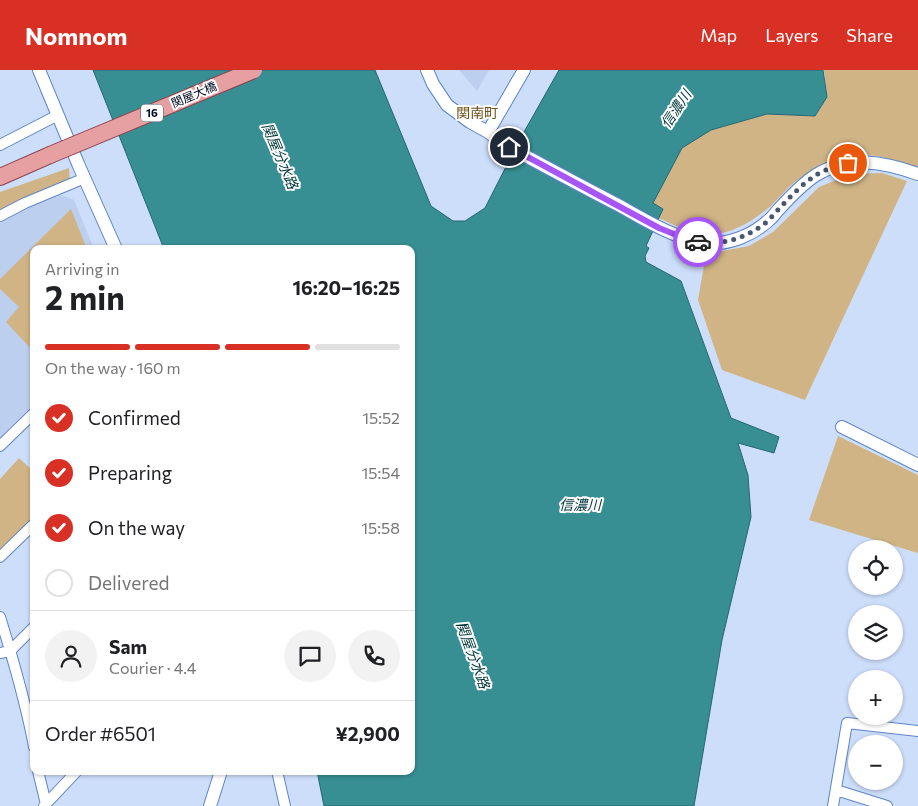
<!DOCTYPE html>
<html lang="en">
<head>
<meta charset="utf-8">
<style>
  body { margin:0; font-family:Commissioner,"Noto Sans JP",sans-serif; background:#f2f2f2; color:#202124; height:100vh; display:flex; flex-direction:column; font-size:19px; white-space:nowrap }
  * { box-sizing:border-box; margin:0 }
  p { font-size:16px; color:#757577 }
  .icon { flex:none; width:28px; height:28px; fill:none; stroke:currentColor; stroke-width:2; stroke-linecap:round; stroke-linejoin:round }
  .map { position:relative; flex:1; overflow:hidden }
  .details { position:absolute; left:30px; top:175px; width:385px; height:530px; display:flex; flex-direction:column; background:#fff; border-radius:10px; box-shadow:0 1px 4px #0004 }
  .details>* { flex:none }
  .tools { position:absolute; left:848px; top:470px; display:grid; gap:10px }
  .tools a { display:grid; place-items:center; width:55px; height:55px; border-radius:50%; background:#fff; box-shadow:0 1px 4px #0004; font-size:25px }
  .pin { position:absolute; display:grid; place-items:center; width:42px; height:42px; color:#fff; margin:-21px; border:2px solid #fff; border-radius:50%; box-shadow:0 1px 5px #0007 }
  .courier { position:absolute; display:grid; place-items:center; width:50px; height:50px; margin:-25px; border:4px solid #a855f7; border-radius:50%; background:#fff; color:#222; box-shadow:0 1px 6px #0007 }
  .headline em { font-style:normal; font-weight:700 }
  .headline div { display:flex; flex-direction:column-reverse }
  .headline { display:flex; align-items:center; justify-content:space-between; height:85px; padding:0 15px }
  h1 { font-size:32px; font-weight:700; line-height:38px }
  .bar { display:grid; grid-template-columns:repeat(4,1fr); gap:8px 5px; align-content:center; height:60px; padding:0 15px }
  .bar i { height:6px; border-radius:4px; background:#e0e0e0 }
  .bar .on { background:#d93025 }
  .bar p { grid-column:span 4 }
  .line { display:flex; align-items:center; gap:12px; padding:0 15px; border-top:1px solid #e0e0e0 }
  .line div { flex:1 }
  .round { display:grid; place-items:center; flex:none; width:52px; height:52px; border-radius:26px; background:#f2f2f2 }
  ol { padding:0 15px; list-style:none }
  li { display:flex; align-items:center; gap:15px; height:55px }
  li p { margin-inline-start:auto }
  li .icon { padding:5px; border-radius:50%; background:#d93025; color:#fff; stroke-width:4 }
  li:last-child { color:#757577 }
  li i { width:28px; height:28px; border:2px solid #e0e0e0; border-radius:50% }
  header { display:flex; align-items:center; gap:30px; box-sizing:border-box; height:70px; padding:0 25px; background:#d93025; color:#fff }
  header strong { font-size:24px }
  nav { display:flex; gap:28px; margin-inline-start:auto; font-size:18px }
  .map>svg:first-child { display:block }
</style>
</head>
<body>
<header>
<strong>Nomnom</strong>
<nav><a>Map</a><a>Layers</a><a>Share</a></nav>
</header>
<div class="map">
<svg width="918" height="736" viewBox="0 0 918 736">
  <rect width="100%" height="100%" fill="#cddefb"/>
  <path fill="#bccfee" d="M459,0H489L477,21Z
    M61,125L74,130L94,179H34V334L0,368V153L23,140Z"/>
  <path fill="#d0b485" d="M824,0H918V97C901,92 884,86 866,85C845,84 812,99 795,112C786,119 779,128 771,136C754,150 732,165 710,164C691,164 676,156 659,148L663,139L653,133L682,78L711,60L767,44L815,46L827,27Z
    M69,98L70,112L0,144V122Z
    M882,103L907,111L805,330L722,300L698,230L706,184L749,176L773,162L819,117L851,104Z
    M71,139L87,179H34V282L6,252L19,237L0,219V209Z
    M838,366L918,405V483L809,450Z
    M19,388L34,402V452L0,485V409Z"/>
  <path fill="#378e93" stroke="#276772" d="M93,0H375L431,136L453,151H465L485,138L520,69L559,0H823L827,27L815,46L767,44L711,60L682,78L653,133L663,139L646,176L649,178L645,186L646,192L681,211L731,348L779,367L774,383L738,373L748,405L751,447L722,570L694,736H324L317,701H411V179H164Z"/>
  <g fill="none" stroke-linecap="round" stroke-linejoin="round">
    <g stroke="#5e84c6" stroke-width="12">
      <path id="minor" d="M0,75L58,45
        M0,146L25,133L85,108
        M0,376L34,343
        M0,487L34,454
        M0,547C13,589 26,633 34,677
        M0,583L10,581L34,557
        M38,701L46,734
        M277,701L285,736
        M836,720L887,736
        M44,736L77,701
        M833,736L847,653L918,661"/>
    </g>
    <g stroke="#5e84c6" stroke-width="14">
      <path id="tertiary" d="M39,0L79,96L116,179
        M427,0L433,14L447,35L470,52L488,62L509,77C546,97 583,117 620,136C643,149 681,172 707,173C729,175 753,165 769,150C773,147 776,142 779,139C790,127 802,114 816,105C848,85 884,92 918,104
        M488,62L524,0
        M842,357L918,395
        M210,736L221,701"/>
    </g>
    <g stroke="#8c434d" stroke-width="18">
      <path id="primary" d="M0,107L50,85"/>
    </g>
    <use href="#minor" stroke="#fff" stroke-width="10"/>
    <use href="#tertiary" stroke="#fff" stroke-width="12"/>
    <use href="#primary" stroke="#e7a0a1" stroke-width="16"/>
    <g stroke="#8c434d" stroke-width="18" stroke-linecap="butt">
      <path id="primary-bridge" d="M50,85L254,0"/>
    </g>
    <use href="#primary-bridge" stroke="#e7a0a1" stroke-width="16"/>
  </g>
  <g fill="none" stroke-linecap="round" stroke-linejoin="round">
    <path stroke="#495670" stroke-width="5" stroke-dasharray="0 9" d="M698,172C724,176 749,167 769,150C772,147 775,142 779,139C790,127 802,114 816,105C825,99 837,97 848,93"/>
    <path stroke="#a855f7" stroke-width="6" d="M509,77L659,158L694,172H698"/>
  </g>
  <g text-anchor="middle" stroke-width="4" stroke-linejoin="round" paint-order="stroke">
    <rect fill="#fefefe" stroke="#4e5566" stroke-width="1" x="141" y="34.5" width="22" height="17" rx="4"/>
    <g font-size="11" font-weight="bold" fill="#020d25">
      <text x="152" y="47">16</text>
    </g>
    <g font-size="12" fill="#020d25" stroke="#fefefe">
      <text transform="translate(194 25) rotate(-23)" y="4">関屋大橋</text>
    </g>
    <g font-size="14" font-style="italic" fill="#00373a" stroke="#fefefe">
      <text transform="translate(676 39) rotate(-56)" y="5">信濃川</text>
      <text transform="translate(280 86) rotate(67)" y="5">関屋分水路</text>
      <text x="580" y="440">信濃川</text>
      <text transform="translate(473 585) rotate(70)" y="5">関屋分水路</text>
    </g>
    <g font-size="14" fill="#6e521b" stroke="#fefefe">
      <text x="477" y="48">関南町</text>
    </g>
  </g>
</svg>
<div class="tools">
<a><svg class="icon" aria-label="locate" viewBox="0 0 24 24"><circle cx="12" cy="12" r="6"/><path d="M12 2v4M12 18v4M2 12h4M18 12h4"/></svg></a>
<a><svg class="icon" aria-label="layers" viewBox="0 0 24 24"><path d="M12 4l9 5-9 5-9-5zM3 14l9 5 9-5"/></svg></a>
<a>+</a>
<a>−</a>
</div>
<div class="pin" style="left:848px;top:93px;background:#ea580c"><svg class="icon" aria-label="bag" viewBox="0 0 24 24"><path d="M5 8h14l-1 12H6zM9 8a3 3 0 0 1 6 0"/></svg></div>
<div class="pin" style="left:509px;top:77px;background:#1f2937"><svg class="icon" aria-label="home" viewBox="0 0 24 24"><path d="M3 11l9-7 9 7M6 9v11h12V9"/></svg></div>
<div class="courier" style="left:698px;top:172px"><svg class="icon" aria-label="car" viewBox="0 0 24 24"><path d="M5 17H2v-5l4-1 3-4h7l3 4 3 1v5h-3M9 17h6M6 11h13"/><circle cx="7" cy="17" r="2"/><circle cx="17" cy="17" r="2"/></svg></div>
<section class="details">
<div class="headline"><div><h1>2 min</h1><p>Arriving in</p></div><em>16:20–16:25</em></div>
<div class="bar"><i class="on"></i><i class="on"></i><i class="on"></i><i></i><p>On the way · 160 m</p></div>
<ol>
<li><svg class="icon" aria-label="check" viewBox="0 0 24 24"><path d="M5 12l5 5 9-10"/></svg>Confirmed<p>15:52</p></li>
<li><svg class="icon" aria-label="check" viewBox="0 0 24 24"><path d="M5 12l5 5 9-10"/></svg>Preparing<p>15:54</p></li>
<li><svg class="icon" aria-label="check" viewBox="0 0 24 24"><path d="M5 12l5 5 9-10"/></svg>On the way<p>15:58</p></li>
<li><i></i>Delivered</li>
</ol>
<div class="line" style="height:90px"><a class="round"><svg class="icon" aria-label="person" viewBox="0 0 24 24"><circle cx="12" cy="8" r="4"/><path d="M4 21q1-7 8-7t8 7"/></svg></a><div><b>Sam</b><p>Courier · 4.4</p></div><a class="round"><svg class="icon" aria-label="chat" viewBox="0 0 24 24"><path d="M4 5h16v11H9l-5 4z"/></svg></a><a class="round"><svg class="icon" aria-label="phone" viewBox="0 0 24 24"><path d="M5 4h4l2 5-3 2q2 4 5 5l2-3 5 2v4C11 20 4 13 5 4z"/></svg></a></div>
<div class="line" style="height:65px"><div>Order #6501</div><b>¥2,900</b></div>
</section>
</div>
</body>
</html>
